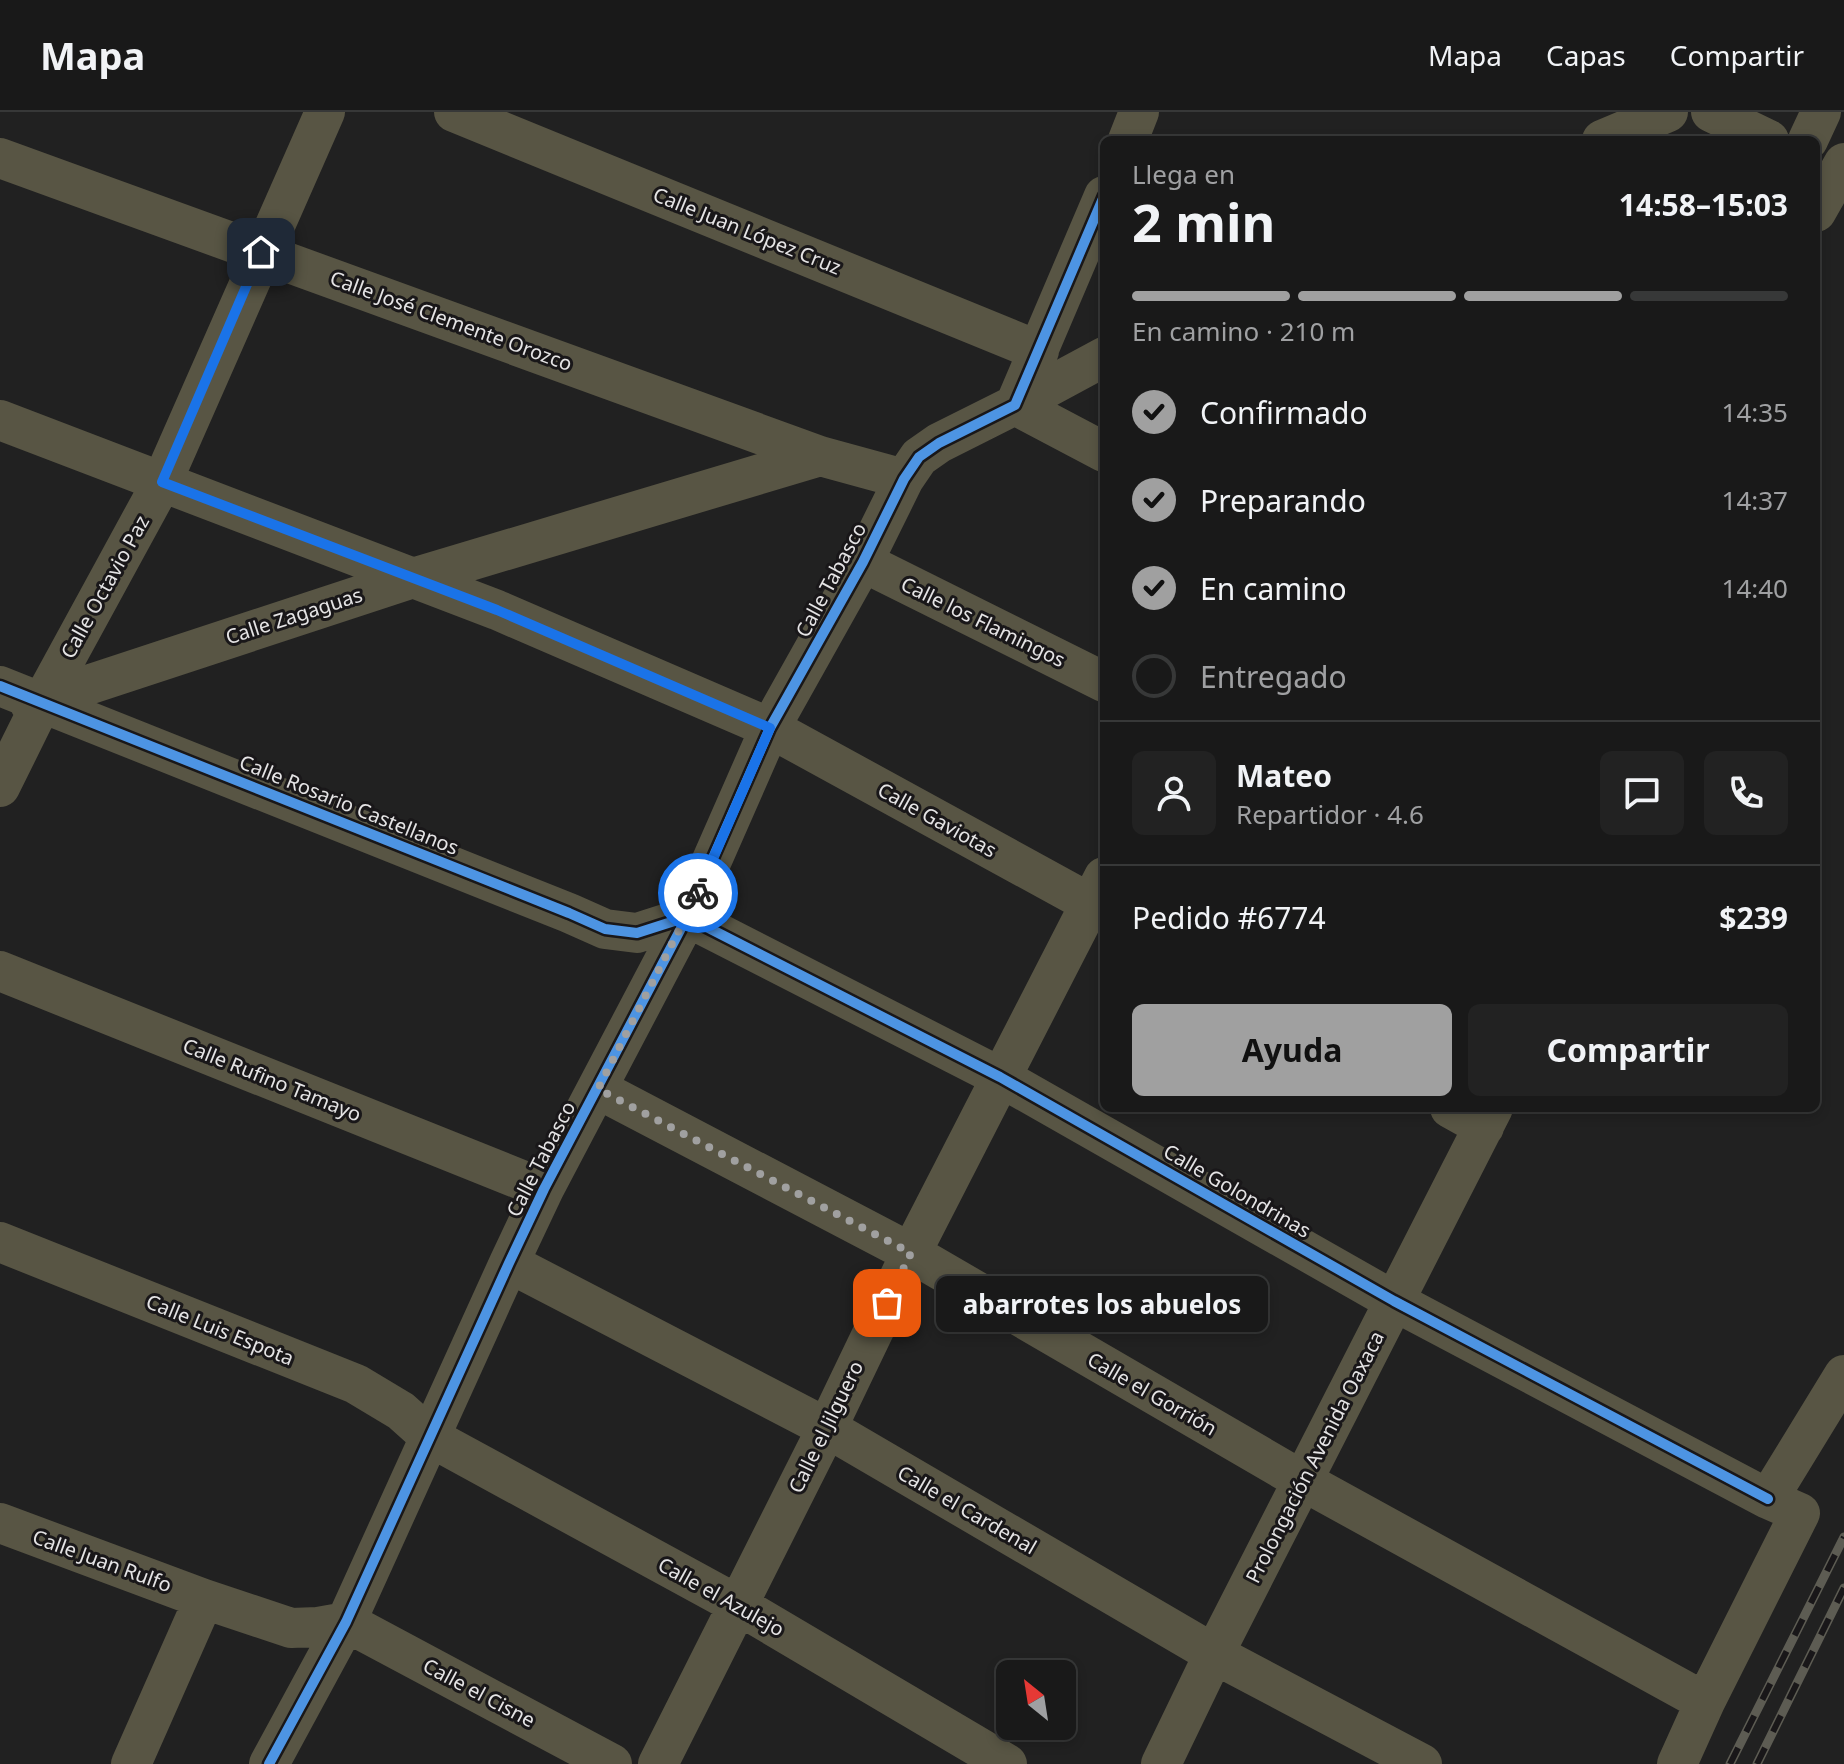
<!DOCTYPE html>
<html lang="es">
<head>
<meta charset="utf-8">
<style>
  body { margin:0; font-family:"Noto Sans",sans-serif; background:#222; color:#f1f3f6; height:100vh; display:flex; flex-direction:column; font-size:30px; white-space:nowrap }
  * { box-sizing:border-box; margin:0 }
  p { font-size:26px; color:#9fa0a2 }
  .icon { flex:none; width:44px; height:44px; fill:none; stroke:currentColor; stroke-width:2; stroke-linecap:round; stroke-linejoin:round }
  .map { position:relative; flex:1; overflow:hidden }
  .sheet { position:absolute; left:1100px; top:24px; width:720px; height:976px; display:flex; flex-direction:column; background:#191919; border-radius:12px; box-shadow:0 4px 12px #0003,0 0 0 2px #373838 }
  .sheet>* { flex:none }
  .needle { width:52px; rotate:330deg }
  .tools { position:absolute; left:996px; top:1548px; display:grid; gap:16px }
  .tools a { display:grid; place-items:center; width:80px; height:80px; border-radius:12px; background:#191919; box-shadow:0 4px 12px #0003,0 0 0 2px #373838; font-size:40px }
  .pin { position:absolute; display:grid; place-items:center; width:68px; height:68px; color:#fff; margin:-34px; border-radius:16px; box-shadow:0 4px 12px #0006 }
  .courier { position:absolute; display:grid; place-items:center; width:80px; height:80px; margin:-40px; border:6px solid #1a73e8; border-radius:50%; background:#fff; color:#222; box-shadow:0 2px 10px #0007 }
  .bubble { position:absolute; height:56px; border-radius:12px; background:#191919; box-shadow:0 4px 12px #0003,0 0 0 2px #373838; font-size:26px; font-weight:700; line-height:56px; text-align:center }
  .summary em { font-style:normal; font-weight:700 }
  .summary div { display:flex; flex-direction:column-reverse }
  .summary { display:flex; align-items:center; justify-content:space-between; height:136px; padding:0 32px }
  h1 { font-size:52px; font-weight:700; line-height:60px }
  .bar { display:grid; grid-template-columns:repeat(4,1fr); gap:12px 8px; align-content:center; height:96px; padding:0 32px }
  .bar i { height:10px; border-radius:6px; background:#373838 }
  .bar .active { background:#a0a0a0 }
  .bar p { grid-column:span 4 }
  .line { display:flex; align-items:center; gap:20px; padding:0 32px; border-top:2px solid #373838 }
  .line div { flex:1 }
  .round { display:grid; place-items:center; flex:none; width:84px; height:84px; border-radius:12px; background:#222 }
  ol { padding:0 32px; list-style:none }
  li { display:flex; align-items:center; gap:24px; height:88px }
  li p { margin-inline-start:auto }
  li .icon { padding:8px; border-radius:50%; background:#a0a0a0; color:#111; stroke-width:4 }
  li:last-child { color:#9fa0a2 }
  li i { width:44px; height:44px; border:4px solid #373838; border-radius:50% }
  .button { display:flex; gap:16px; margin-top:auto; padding:16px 32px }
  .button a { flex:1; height:92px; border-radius:12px; background:#a0a0a0; color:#111; font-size:32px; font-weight:700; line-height:92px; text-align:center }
  .button a+a { background:#222; color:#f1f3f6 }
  header { display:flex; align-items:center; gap:48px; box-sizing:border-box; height:112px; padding:0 40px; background:#191919; border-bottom:2px solid #373838 }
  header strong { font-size:38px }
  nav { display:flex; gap:44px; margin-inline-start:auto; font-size:28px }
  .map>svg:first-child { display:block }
</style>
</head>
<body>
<header>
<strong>Mapa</strong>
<nav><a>Mapa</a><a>Capas</a><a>Compartir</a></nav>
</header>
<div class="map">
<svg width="1844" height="1652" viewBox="0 0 1844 1652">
  <rect width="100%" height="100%" fill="#212121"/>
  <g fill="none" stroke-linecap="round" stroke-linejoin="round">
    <path stroke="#585544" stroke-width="40" d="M454,0L1039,239
      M1711,0L1769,28
      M1128,28L1139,0
      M1602,28L1668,0
      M1808,28L1821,0
      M0,46L820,344L904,367
      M1816,100L1844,51
      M1015,293L1104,340
      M1015,293L1104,245
      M0,308L497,498L770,616L1104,799
      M863,450L1104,570
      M0,574L569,801L605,817L637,821L687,805L1000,965L1394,1189L1768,1387
      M30,592L413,466L820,344
      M0,675L42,590L162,370L325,0
      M0,859L544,1077
      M598,977L911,1141L1303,1369L1705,1590
      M1450,996L1484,1015
      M0,1130L356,1272L401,1299L430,1325L738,1493L1007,1652
      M509,1151L827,1316L1214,1542L1422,1652
      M0,1411L204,1487
      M131,1652L204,1487L291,1516L318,1515L346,1510L612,1652
      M269,1652L346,1510L509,1151L544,1077L687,805L770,616L863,450L904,367L919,345L939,331L1015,293L1104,84
      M658,1652L827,1316L911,1141L1104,765
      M1161,1652L1214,1542L1493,996
      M1677,1652L1705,1590L1800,1401L1768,1387L1844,1263"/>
    <g stroke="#5d5c53" stroke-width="9">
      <path id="rail" d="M1730,1652L1844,1425
        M1757,1652L1844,1476"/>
    </g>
    <use href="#rail" stroke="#191719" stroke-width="6" stroke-dasharray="18" stroke-linecap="butt"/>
    <g stroke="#191719" stroke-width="15">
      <path id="cycleway" d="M0,574L569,801L605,817L637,821L687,805L1000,965L1394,1189L1768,1387
        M269,1652L346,1510L509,1151L544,1077L687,805L770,616L863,450L904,367L919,345L939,331L1015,293L1104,84"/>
    </g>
    <use href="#cycleway" stroke="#4d94e3" stroke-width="10"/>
  </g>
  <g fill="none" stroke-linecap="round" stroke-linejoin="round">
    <path stroke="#a0a0a0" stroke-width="8" stroke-dasharray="0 14.4" d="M698,781L598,977L911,1141L887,1191"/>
    <path stroke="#1a73e8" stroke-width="10" d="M261,140L162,370L497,498L770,616L698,781"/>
  </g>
  <g text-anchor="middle" stroke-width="6" stroke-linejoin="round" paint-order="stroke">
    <g font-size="20" fill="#e5e4e5" stroke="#191719">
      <text transform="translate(747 119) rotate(22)" y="7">Calle Juan López Cruz</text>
      <text transform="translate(451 209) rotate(20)" y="7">Calle José Clemente Orozco</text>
      <text transform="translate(831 468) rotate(-62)" y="7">Calle Tabasco</text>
      <text transform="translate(105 475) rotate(-61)" y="7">Calle Octavio Paz</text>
      <text transform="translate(294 504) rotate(-18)" y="7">Calle Zagaguas</text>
      <text transform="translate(983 510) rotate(26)" y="7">Calle los Flamingos</text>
      <text transform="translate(349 693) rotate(22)" y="7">Calle Rosario Castellanos</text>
      <text transform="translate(937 708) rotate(29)" y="7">Calle Gaviotas</text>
      <text transform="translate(272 968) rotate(22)" y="7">Calle Rufino Tamayo</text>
      <text transform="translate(541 1047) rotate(-63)" y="7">Calle Tabasco</text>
      <text transform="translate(1237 1079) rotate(30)" y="7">Calle Golondrinas</text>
      <text transform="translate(220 1218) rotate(22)" y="7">Calle Luis Espota</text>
      <text transform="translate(1152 1282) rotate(30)" y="7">Calle el Gorrión</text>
      <text transform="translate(826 1315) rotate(-64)" y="7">Calle el Jilguero</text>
      <text transform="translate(1315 1345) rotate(-63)" y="7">Prolongación Avenida Oaxaca</text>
      <text transform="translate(967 1398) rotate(30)" y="7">Calle el Cardenal</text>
      <text transform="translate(102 1449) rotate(20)" y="7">Calle Juan Rulfo</text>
      <text transform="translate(721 1485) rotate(29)" y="7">Calle el Azulejo</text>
      <text transform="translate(479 1581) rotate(28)" y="7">Calle el Cisne</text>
    </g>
  </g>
</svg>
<div class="tools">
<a><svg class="needle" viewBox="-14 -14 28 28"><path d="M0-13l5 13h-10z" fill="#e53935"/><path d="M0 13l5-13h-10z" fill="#9fa0a2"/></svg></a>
</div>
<div class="pin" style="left:887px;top:1191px;background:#ea580c"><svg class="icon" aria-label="bag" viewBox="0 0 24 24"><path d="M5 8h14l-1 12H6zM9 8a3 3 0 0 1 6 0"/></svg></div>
<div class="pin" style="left:261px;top:140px;background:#1f2937"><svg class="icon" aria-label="home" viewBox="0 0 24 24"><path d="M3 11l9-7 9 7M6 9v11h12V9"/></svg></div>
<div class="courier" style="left:698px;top:781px"><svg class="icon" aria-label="bike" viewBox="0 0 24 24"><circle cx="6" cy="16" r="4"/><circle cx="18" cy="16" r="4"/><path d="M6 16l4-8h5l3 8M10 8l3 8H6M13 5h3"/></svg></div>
<div class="bubble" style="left:936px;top:1164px;width:332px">abarrotes los abuelos</div>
<section class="sheet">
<div class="summary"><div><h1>2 min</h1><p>Llega en</p></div><em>14:58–15:03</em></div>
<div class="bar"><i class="active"></i><i class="active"></i><i class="active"></i><i></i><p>En camino · 210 m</p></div>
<ol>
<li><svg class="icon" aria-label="check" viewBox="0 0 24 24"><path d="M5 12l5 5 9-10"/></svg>Confirmado<p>14:35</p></li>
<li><svg class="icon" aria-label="check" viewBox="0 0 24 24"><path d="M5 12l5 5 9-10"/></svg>Preparando<p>14:37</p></li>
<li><svg class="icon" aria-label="check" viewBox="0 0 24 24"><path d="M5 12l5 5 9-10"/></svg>En camino<p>14:40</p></li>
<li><i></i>Entregado</li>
</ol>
<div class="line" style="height:144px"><a class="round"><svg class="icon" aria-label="person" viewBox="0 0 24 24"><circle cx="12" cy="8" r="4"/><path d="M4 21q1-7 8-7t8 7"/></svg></a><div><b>Mateo</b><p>Repartidor · 4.6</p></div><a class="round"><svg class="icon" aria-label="chat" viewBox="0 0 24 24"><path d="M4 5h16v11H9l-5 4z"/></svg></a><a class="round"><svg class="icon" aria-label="phone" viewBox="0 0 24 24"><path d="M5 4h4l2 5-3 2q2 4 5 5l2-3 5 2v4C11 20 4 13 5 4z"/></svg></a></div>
<div class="line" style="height:104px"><div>Pedido #6774</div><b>$239</b></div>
<div class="button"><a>Ayuda</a><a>Compartir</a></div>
</section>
</div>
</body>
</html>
